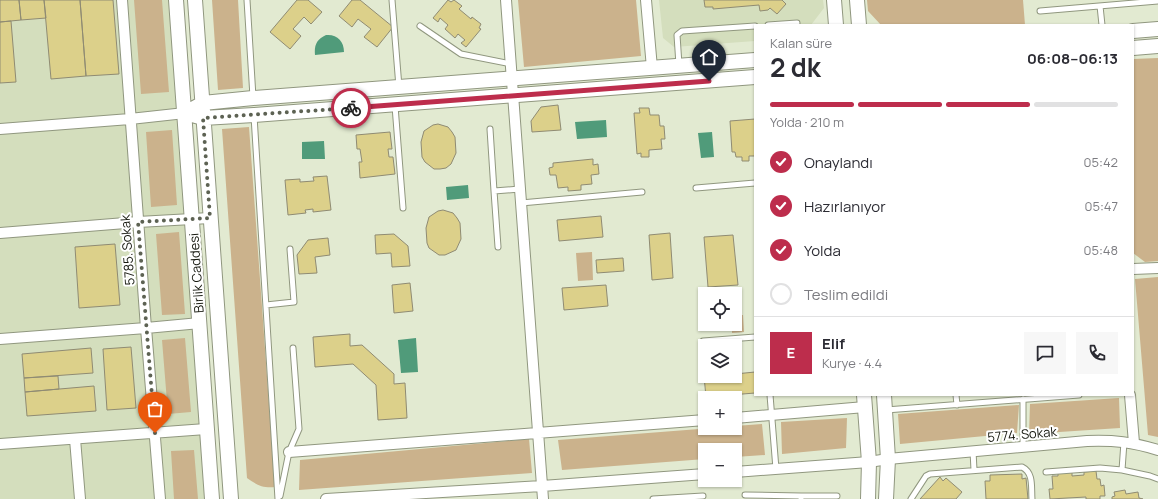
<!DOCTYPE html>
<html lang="tr">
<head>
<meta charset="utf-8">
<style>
  body { margin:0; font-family:Manrope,sans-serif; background:#f7f7f7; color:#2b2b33; height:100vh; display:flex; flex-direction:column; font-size:15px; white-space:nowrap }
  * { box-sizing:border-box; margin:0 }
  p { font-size:13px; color:#7c7c81 }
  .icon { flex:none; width:22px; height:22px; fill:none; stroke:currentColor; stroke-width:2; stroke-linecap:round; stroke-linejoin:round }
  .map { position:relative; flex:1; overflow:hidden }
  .panel { position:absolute; left:754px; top:24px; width:380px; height:372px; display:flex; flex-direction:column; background:#fff; border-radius:0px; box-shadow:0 1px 3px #0004 }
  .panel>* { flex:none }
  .buttons { position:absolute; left:698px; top:287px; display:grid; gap:8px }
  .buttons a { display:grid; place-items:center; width:44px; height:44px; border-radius:0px; background:#fff; box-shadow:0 1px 3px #0004; font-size:20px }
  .pin { position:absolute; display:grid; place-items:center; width:34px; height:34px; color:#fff; margin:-41px -17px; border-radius:50% 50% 50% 0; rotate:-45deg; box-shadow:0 0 4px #0007 }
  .pin .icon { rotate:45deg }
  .courier { position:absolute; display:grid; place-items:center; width:40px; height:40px; margin:-20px; border:3px solid #bd2d4c; border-radius:50%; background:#fff; color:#222; box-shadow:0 1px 5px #0007 }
  .summary em { font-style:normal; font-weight:700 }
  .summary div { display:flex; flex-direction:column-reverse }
  .summary { display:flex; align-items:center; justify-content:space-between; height:68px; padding:0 16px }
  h1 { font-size:26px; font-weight:700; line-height:30px }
  .bar { display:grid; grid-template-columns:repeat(4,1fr); gap:6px 4px; align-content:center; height:48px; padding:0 16px }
  .bar i { height:5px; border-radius:3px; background:#e1e1e2 }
  .bar .active { background:#bd2d4c }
  .bar p { grid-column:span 4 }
  .line { display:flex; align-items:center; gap:10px; padding:0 16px; border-top:1px solid #e1e1e2 }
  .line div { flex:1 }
  .round { display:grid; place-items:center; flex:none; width:42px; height:42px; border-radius:0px; background:#f7f7f7 }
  ol { padding:0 16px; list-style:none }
  li { display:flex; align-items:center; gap:12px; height:44px }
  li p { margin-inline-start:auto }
  li .icon { padding:4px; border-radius:50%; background:#bd2d4c; color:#fff; stroke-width:4 }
  li:last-child { color:#7c7c81 }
  li i { width:22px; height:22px; border:2px solid #e1e1e2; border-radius:50% }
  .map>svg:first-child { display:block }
</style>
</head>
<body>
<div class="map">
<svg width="1158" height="499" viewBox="0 0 1158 499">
  <rect width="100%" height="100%" fill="#e2ead1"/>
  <path fill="#d4debd" d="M0,0H184L199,326L209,499H0Z
    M659,0H823L824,8L811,25H755V41L674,47L663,38Z"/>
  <path fill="#cbb28c" d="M134,0H162L169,92L141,94Z
    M212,0H238L243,88L218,90Z
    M518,0H636L641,56L524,67Z
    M867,0H1023L1025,25H881L868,11Z
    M1158,58V261L1145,262L1133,253V59Z
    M249,127L275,487C262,488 257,485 247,478L222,129Z
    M172,130L177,205L151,207L146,132Z
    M179,232L185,314L162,315L156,234Z
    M592,252L593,280L578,281L576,253Z
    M1158,277V437L1148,435L1135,279Z
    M735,315H743L744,332L732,333V324H735Z
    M185,338L191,412L168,414L162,340Z
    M1119,398L1120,428L1029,434L1030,404Z
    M1019,405L1017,433L900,444L898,414Z
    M847,418L846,448L782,454L781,422Z
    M762,424L765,455L735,457V450H705V459L562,470L558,440L712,428H735V426Z
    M529,439L532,473L299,490L300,460Z
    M194,450L198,499H174L171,451Z"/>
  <path fill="#509b7a" d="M326,35C337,34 344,41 344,52L315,55C314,45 317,39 326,35Z
    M606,120L607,137L577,139L575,122Z
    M712,132L714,157L701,158L698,133Z
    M324,141L325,159H302V142Z
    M468,185L469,198L447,200L446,187Z
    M416,338L418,372L401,373L398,340Z"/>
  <path fill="#dcd08a" stroke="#8f8b73" d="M0,0H19L21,20L0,22Z
    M19,0H44L46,18L21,20Z
    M44,0H80L86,76L51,79Z
    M80,0H113L119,74L86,76Z
    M297,0H308L322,12L311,24L304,17L293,29L301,36L290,49L270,32Z
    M352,0H360L393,27L377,47L364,37L371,29L358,19L352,27L339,16Z
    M448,0L451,2L454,0L462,6L459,9L471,19L472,17L481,24L479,28L481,29L466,47L461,43L465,40L458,34L455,38L445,29L448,25L440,18L438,22L433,18Z
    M704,0H782L786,4L777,14L770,8L768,10L760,11L759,5L713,9V7H705Z
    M11,21L16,82L0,83V22Z
    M558,105L561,130L532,132L531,121L541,107Z
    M639,108H649L650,115H659L660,126H664L665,139H661L662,149L649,150V157H641V153L637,154L634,113H640Z
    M755,119V156H749V161H742V157H736L735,152H732L730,121Z
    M438,124L448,127L452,132L455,137L456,153L451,164L446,168L440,169H434L425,162L422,157L421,142L424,131L433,125Z
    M390,132L392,149H388L389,157H393L395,174L360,178L359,162H362L360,149H357L356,135Z
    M593,159V165L598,164L599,174L591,175L592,184L581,185V190L568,191V187L558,188L556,175H550L549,168L553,167V163Z
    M327,176L331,210L313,212V209L305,210L306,213L288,215L285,180L300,179V182L314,181L313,177Z
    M443,210L453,213L457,218L460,223L461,239L456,250L445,255H439L429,248L427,243L426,228L429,217L438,211Z
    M601,216L603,237L559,241L557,220Z
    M670,233L673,278L652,280L649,235Z
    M394,234L408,246L410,266L392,267L391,253L376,254L375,235Z
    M733,235L738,285L708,287L704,237Z
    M328,238L330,255L315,257L317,273L299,274L297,255L308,240Z
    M115,244L120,305L79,308L75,247Z
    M623,258L624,271L597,273L596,260Z
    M410,283L413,311L394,313L392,285Z
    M606,285L608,306L564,310L562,288Z
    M350,334V346L362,345L394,374V384L405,383L407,418L378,420L376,385L353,364L315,367L313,337Z
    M131,347L136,408L107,410L103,349Z
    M91,348L93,373L24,378L22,354Z
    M755,372V393L706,397L704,376H735V374Z
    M58,376L59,389L25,392L24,378Z
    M94,386L96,411L27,416L25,392Z
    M1096,471L1097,479H1100L1101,486L1104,485L1105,496H1100V499H1086V497L1050,499L1049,489H1053L1052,476H1058V473L1072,472V476L1084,475V472Z
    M1022,474V479L1026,478L1028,499H986L985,481H990V475Z
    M940,477L943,481L946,478L962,492L956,499H920Z
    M1125,490L1126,494L1138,492L1139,498L1143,499H1112V497L1115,496L1114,492Z"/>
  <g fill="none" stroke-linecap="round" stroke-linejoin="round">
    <g stroke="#90977f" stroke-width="7">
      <path id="lane" d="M247,0L253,97
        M392,0L399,87
        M1100,6L1102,25
        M1040,11L1158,1
        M768,25L797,23
        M420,26L461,54L511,64
        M679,65L677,35L682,31L755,26
        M395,106L403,208
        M254,116L278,499
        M490,129L494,191
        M696,188L755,183
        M521,203L642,192
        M498,247L494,191L520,189
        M266,305L294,302L290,249
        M703,341L755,337
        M770,395L776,469
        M956,395L957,405
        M886,410L1079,395
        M1124,442L1122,470L1150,476L1158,479
        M1023,446V399
        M973,451L974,470
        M1046,472L1100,468L1122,470
        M745,495L801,496
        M280,496L289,452L299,429L293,348
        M801,498V496H837
        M653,499L703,496
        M911,499L926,476L930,474L1022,467C1034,473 1031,487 1032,499"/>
    </g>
    <g stroke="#90977f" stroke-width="12">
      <path id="street" d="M122,0L146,328L160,499
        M506,0L543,499
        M646,0L652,68
        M0,129L130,119L185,113
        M0,233L138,222L210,218
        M1133,269L1158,268
        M0,339L146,328L200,323
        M1130,395L1134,443
        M735,418L865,407
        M75,439L80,499
        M0,444L206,429
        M289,452L705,420
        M735,472L869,462L888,459L1087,441C1114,440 1132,442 1158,450
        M326,499L542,486L705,474"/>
    </g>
    <g stroke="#90977f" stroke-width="16">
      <path id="secondary" d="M176,0L212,499
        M195,0L231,499
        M834,0L836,25
        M857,0L859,25
        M1133,31L1158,29
        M1133,48L1158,46
        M185,113L203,103L253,98L755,60
        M185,113L203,118L254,115L755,77
        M864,395L869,462L868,499
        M884,395L888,459L886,499"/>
    </g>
    <use href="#lane" stroke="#fff" stroke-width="5"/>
    <use href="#street" stroke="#fff" stroke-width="10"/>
    <use href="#secondary" stroke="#fff" stroke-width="14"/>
  </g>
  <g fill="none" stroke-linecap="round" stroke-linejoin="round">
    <path stroke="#5d6253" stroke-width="4" stroke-dasharray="0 7.2" d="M155,433L138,222L210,218L203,118L351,108"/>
    <path stroke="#bd2d4c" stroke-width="5" d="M351,108L709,81"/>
  </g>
  <g text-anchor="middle" stroke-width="4" stroke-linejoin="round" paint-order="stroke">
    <g font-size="13" fill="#16180f" stroke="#fff">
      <text transform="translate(127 250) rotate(-94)" y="5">5785. Sokak</text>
      <text transform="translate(196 273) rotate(-94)" y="5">Birlik Caddesi</text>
      <text transform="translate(1022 434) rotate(-5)" y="5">5774. Sokak</text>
    </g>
  </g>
</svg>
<div class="buttons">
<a><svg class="icon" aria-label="locate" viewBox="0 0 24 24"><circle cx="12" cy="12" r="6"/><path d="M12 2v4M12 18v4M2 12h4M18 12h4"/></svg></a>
<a><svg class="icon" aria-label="layers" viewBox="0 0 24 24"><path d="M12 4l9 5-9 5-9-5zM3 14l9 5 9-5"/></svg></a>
<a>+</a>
<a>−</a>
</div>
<div class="pin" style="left:155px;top:433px;background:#ea580c"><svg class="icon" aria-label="bag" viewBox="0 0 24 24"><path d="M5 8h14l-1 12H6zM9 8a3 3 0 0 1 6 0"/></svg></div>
<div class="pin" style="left:709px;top:81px;background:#1f2937"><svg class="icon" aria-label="home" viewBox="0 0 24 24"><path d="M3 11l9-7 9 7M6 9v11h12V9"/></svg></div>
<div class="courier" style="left:351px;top:108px"><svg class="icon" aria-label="bike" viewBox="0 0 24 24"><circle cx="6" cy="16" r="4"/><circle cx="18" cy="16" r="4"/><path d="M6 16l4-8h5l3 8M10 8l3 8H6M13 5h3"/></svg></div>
<section class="panel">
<div class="summary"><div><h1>2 dk</h1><p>Kalan süre</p></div><em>06:08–06:13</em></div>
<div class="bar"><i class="active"></i><i class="active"></i><i class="active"></i><i></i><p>Yolda · 210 m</p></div>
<ol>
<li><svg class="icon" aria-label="check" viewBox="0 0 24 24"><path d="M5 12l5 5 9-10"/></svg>Onaylandı<p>05:42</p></li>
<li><svg class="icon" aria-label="check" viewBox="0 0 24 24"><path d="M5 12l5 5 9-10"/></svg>Hazırlanıyor<p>05:47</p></li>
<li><svg class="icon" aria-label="check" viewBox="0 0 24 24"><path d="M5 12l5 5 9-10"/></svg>Yolda<p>05:48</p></li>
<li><i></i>Teslim edildi</li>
</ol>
<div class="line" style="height:72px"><b class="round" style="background:#bd2d4c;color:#fff">E</b><div><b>Elif</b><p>Kurye · 4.4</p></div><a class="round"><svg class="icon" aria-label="chat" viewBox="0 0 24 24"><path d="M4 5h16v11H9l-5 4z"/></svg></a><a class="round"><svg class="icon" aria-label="phone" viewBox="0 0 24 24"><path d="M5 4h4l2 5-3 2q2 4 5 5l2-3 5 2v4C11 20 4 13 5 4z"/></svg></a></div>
</section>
</div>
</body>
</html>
